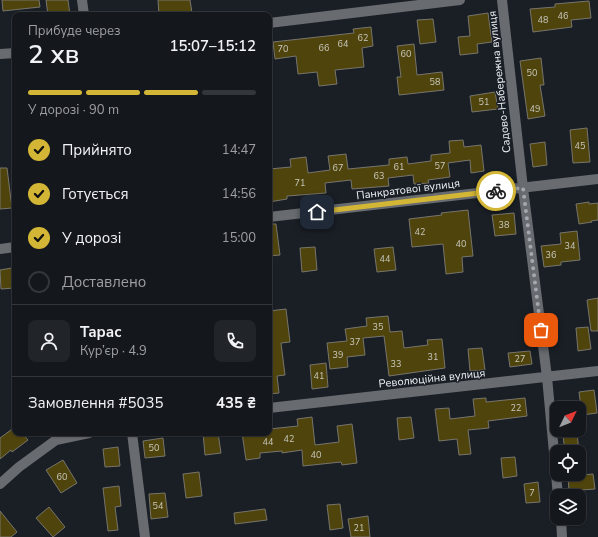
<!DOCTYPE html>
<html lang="uk">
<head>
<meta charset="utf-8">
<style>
  body { margin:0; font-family:"Nunito Sans",sans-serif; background:#212429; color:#f1f3f6; height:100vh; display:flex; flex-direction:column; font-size:15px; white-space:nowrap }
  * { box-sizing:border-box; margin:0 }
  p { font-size:13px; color:#9d9fa3 }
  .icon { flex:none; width:22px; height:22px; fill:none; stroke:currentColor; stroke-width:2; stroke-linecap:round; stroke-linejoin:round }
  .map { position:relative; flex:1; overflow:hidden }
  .side { position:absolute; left:12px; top:12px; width:260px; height:424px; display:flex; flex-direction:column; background:#14171c; border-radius:8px; box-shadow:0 1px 3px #0004,0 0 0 1px #33363b }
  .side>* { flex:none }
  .needle { width:26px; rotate:47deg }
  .buttons { position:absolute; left:550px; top:401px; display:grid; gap:8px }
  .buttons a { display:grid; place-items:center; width:36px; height:36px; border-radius:8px; background:#14171c; box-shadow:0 1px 3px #0004,0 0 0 1px #33363b; font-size:20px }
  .pin { position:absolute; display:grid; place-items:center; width:34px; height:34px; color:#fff; margin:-17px; border-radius:8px; box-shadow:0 2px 6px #0006 }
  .courier { position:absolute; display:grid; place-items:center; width:40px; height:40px; margin:-20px; border:3px solid #d3b635; border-radius:50%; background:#fff; color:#222; box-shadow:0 1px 5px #0007 }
  .head em { font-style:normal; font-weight:600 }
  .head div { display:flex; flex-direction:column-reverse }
  .head { display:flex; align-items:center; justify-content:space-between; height:68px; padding:0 16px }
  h1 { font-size:26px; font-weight:600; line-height:30px }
  .bar { display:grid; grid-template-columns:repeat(4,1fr); gap:6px 4px; align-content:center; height:48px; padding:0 16px }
  .bar i { height:5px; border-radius:3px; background:#33363b }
  .bar .on { background:#d3b635 }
  .bar p { grid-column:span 4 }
  .line { display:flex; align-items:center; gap:10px; padding:0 16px; border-top:1px solid #33363b }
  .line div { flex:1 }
  .round { display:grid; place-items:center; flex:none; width:42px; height:42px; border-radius:8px; background:#212429 }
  ol { padding:0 16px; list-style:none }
  li { display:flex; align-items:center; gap:12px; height:44px }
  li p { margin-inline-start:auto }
  li .icon { padding:4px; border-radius:50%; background:#d3b635; color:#111; stroke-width:4 }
  li:last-child { color:#9d9fa3 }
  li i { width:22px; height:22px; border:2px solid #33363b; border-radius:50% }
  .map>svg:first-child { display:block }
</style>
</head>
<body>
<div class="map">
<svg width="598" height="537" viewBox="0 0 598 537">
  <rect width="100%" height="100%" fill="#1a1f26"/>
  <path fill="#50440d" stroke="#77756b" d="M2,0H39L40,7L3,11Z
    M46,0H68L70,15H48Z
    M158,0H190L192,13L171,15H159Z
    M589,1L591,18L571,20L572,27L533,32L530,9L555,7V4Z
    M488,13L492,42L477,44L478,53L460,55L458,37L470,36L468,16Z
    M433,19L436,42L420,44L417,20Z
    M371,27L373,46L362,48L364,67L335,70L337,84L319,86L317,72L298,74L296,56L275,59L273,42L354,33L353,29Z
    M414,44L417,75L442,72L444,90L399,95L397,77H401L397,46Z
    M541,58L544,85H540L545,116L528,119L520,61Z
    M495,92L498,109L472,112L470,96Z
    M587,128L590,162L573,163L570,130Z
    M463,140L464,147L481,145L484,171L471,173L470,160L448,163L450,177L428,180L429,183L414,184L413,175L388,178L389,186L352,189L351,180L325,183L326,193L287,196V199L269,202V169L291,167L290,159L306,157L308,173L330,170L328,156L346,154L348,169L389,165V159L407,157L408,164L431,161V155L450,153L449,141Z
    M545,142L547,165L533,167L530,144Z
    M0,168H7L12,208L0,209Z
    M589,202V204L598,203V220L591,221L592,222L579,224L576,204Z
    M468,210L473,256L462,257L463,272L446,274L443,244L412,247L409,219L442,215L441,213Z
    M514,213L516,234L495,236L492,215Z
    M269,224H276L280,255L269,256Z
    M577,231L580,260L561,262V265L544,267L541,246L561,244L560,233Z
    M315,247L317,270L302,272L300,248Z
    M393,247L396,270L377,272L374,249Z
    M12,268L14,288L1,289L0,270Z
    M598,298V331H591L587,300Z
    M286,309L290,342L281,343L285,375L277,376L279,393L269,394V346L272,345L269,324V311Z
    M388,316L390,332L402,331L404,348L428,345L427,340L442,339L445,368L389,376L384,336L363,338L365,355L347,357L348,367L330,369L327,343L347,341L345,329L367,326L366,318Z
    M588,327L591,349L578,351L576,328Z
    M482,348L485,370L470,371L468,349Z
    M530,351L532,364L510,367L508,353Z
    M326,363L328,387L312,389L310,365Z
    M594,390L597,413L582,415L579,392Z
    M486,398V402L525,398L527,416L488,421L489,428L468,430L471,454L459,455L457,439L439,441L435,409L449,408L450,419L475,416L473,399Z
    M312,417L315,445L339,442L337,426L352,424L357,463L342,465L341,462L303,466L302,450L282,453V451L260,453V458L246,460L242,433H269V429L298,426L297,419Z
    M411,417L414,438L399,440L397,418Z
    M15,427V433H22L28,440L12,452L11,450L0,459V438Z
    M203,433H218L221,453L205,455Z
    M577,433L579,452H565L563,435Z
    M163,438L165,456L145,458L143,441Z
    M118,447L120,466L105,467L103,449Z
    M515,457L517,476L503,478L501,458Z
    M63,460L77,483L61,493L46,470Z
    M199,472L202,496L186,498L183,474Z
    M593,474L595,489L569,491L568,476Z
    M538,482L540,502L526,503L524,484Z
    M119,486L121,506L115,507L118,530L108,531L103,488Z
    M165,493L168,517L151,519L149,494Z
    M340,504L343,528L330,530L327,505Z
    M49,507L65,527L53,537L36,518Z
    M265,509L267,520L235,524L234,513Z
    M0,511L17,532L11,537H0Z
    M368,516L370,537H351L348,519Z"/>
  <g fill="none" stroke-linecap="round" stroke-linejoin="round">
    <path stroke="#686b6f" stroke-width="10" d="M82,0L84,15
      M502,0L523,188L547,377L558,496
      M269,23L460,0
      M0,54L15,53
      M269,217L598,179
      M0,249L15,247
      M269,408L598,371
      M132,433L145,537
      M0,484L19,467L56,440L89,433
      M561,518L562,537"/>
  </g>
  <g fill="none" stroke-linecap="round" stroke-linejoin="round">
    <path stroke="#a5a9af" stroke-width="4" stroke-dasharray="0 7.2" d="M496,191L523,188L541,330"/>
    <path stroke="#d3b635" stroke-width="5" d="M317,212L496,191"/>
  </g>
  <g text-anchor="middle" stroke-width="3" stroke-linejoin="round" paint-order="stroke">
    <g font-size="9" fill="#c8c8be">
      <text x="563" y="19">46</text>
      <text x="543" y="23">48</text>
      <text x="363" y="41">62</text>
      <text x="343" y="47">64</text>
      <text x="324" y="51">66</text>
      <text x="283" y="52">70</text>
      <text x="406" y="57">60</text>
      <text x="532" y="76">50</text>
      <text x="435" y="85">58</text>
      <text x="484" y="105">51</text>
      <text x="535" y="112">49</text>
      <text x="580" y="149">45</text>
      <text x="440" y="169">57</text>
      <text x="399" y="170">61</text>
      <text x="338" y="171">67</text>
      <text x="379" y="179">63</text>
      <text x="300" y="186">71</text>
      <text x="504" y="228">38</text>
      <text x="420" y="235">42</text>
      <text x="461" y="247">40</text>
      <text x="570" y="249">34</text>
      <text x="551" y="258">36</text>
      <text x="385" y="262">44</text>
      <text x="378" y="330">35</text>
      <text x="355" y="345">37</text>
      <text x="338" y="358">39</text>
      <text x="433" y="360">31</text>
      <text x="520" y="362">27</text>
      <text x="396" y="367">33</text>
      <text x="319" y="379">41</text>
      <text x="516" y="411">22</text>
      <text x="289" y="442">42</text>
      <text x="268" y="445">44</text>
      <text x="154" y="451">50</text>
      <text x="316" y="458">40</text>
      <text x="62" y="480">60</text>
      <text x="532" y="496">7</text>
      <text x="158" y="509">54</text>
      <text x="359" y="531">21</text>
    </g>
    <g font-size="11" fill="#f0f4f9" stroke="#1a1f26">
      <text transform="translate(499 82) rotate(-96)" y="4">Садово-Набережна вулиця</text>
      <text transform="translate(408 189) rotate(-7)" y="4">Панкратової вулиця</text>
      <text transform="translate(432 378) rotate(-6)" y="4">Революційна вулиця</text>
    </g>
  </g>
</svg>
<div class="buttons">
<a><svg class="needle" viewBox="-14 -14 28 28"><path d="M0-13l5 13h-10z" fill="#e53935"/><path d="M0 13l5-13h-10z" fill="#9d9fa3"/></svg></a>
<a><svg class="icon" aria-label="locate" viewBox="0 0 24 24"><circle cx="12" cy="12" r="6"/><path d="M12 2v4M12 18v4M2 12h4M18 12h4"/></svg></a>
<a><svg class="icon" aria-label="layers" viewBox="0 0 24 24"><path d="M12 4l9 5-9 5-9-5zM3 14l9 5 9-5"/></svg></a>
</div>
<div class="pin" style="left:541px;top:330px;background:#ea580c"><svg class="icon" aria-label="bag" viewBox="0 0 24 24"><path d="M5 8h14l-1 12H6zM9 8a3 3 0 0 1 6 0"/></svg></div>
<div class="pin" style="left:317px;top:212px;background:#1f2937"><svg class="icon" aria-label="home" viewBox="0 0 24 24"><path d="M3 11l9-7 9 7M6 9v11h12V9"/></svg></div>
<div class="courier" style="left:496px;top:191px"><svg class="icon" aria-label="bike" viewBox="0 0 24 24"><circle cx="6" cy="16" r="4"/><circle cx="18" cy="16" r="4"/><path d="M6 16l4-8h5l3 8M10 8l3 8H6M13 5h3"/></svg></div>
<section class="side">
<div class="head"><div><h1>2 хв</h1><p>Прибуде через</p></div><em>15:07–15:12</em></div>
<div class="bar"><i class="on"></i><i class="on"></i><i class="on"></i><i></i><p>У дорозі · 90 m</p></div>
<ol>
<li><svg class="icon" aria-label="check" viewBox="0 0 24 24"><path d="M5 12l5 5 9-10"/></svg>Прийнято<p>14:47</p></li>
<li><svg class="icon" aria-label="check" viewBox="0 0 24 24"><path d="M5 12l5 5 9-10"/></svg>Готується<p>14:56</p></li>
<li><svg class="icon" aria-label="check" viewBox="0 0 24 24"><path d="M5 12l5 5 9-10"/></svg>У дорозі<p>15:00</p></li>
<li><i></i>Доставлено</li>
</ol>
<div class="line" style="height:72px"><a class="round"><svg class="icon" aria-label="person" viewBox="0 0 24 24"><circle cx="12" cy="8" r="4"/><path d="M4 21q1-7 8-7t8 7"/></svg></a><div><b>Тарас</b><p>Кур’єр · 4.9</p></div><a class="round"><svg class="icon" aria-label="phone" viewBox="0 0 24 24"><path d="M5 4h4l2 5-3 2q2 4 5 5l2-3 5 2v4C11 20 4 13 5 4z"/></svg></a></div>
<div class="line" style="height:52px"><div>Замовлення #5035</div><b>435 ₴</b></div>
</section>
</div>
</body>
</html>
